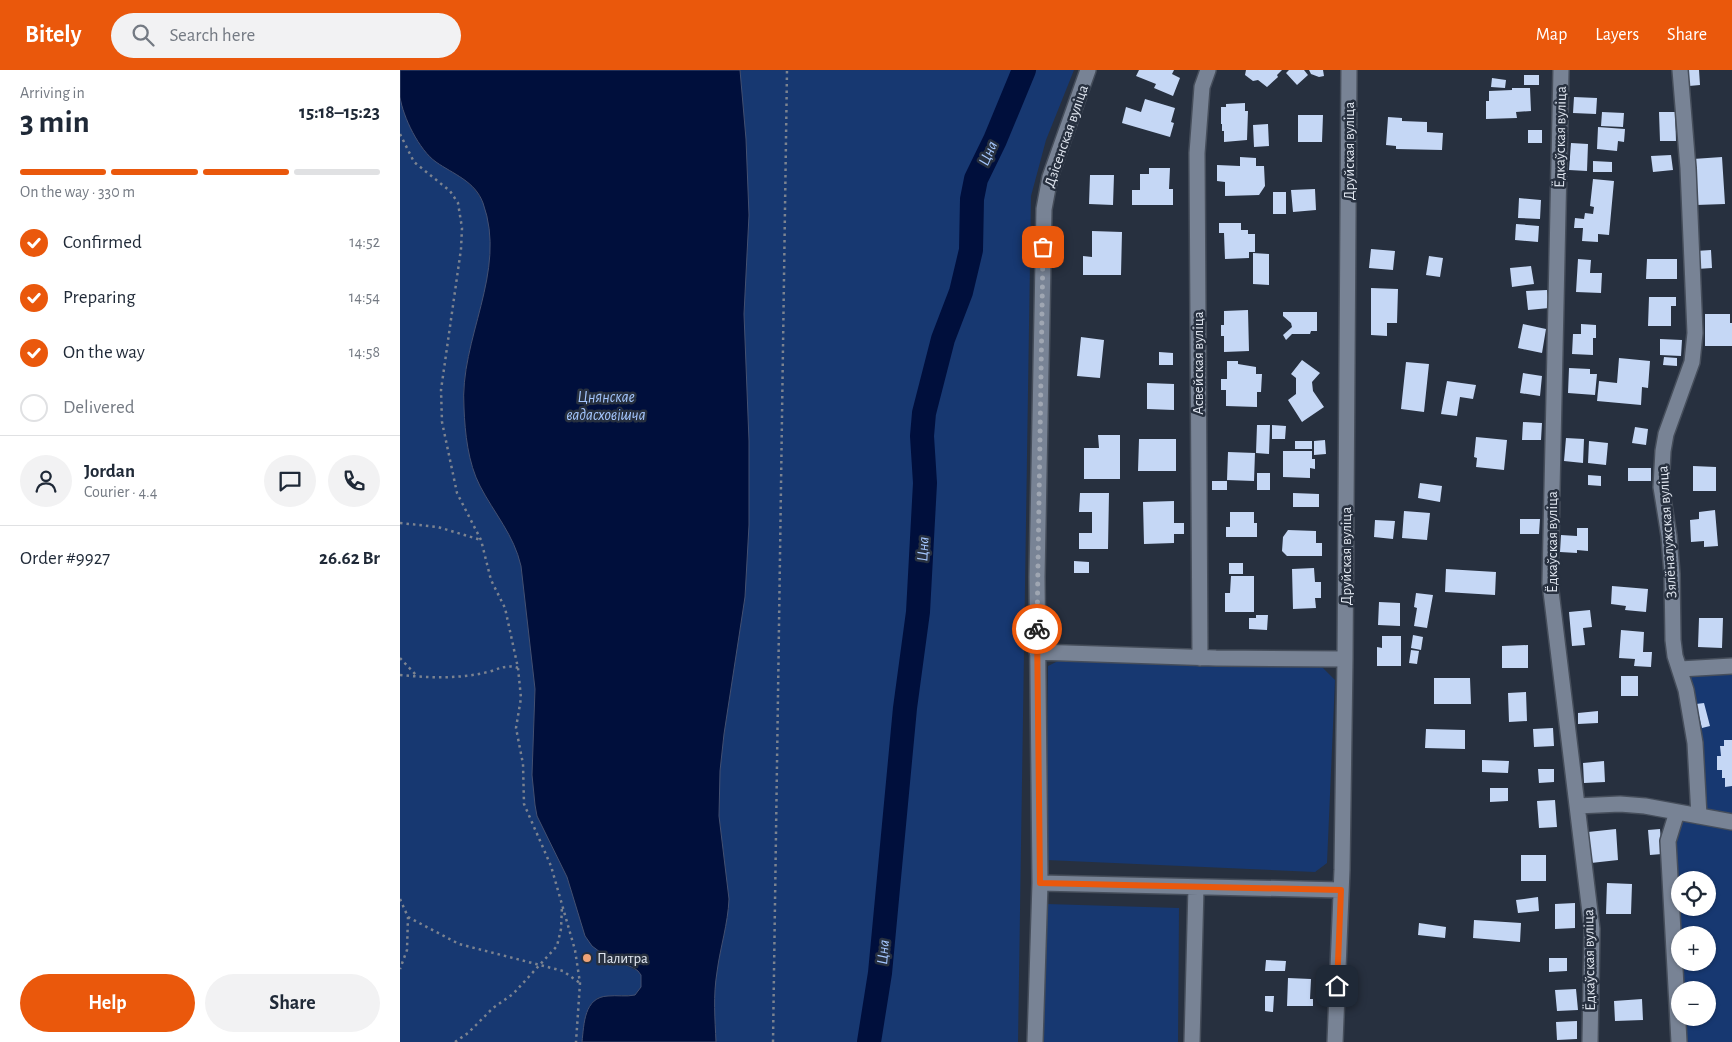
<!DOCTYPE html>
<html lang="en">
<head>
<meta charset="utf-8">
<style>
  body { margin:0; font-family:"Alegreya Sans",sans-serif; background:#f2f2f3; color:#1f2937; height:100vh; display:flex; flex-direction:column; font-size:19px; white-space:nowrap }
  * { box-sizing:border-box; margin:0 }
  p { font-size:16px; color:#747a83 }
  .icon { flex:none; width:28px; height:28px; fill:none; stroke:currentColor; stroke-width:2; stroke-linecap:round; stroke-linejoin:round }
  .map { position:relative; flex:1; overflow:hidden }
  .side { display:flex; flex-direction:column; background:#fff; width:400px }
  .side>* { flex:none }
  .fabs { position:absolute; left:1271px; top:801px; display:grid; gap:10px }
  .fabs a { display:grid; place-items:center; width:45px; height:45px; border-radius:50%; background:#fff; box-shadow:0 1px 4px #0004; font-size:25px }
  .pin { position:absolute; display:grid; place-items:center; width:42px; height:42px; color:#fff; margin:-21px; border-radius:10px; box-shadow:0 2px 8px #0006 }
  .courier { position:absolute; display:grid; place-items:center; width:50px; height:50px; margin:-25px; border:4px solid #ea580c; border-radius:50%; background:#fff; color:#222; box-shadow:0 1px 6px #0007 }
  .headline em { font-style:normal; font-weight:600 }
  .headline div { display:flex; flex-direction:column-reverse }
  .headline { display:flex; align-items:center; justify-content:space-between; height:85px; padding:0 20px }
  h1 { font-size:32px; font-weight:600; line-height:38px }
  .bar { display:grid; grid-template-columns:repeat(4,1fr); gap:8px 5px; align-content:center; height:60px; padding:0 20px }
  .bar i { height:6px; border-radius:4px; background:#e0e1e3 }
  .bar .active { background:#ea580c }
  .bar p { grid-column:span 4 }
  .line { display:flex; align-items:center; gap:12px; padding:0 20px; border-top:1px solid #e0e1e3 }
  .line div { flex:1 }
  .round { display:grid; place-items:center; flex:none; width:52px; height:52px; border-radius:26px; background:#f2f2f3 }
  ol { padding:0 20px; list-style:none }
  li { display:flex; align-items:center; gap:15px; height:55px }
  li p { margin-inline-start:auto }
  li .icon { padding:5px; border-radius:50%; background:#ea580c; color:#fff; stroke-width:4 }
  li:last-child { color:#747a83 }
  li i { width:28px; height:28px; border:2px solid #e0e1e3; border-radius:50% }
  .cta { display:flex; gap:10px; margin-top:auto; padding:10px 20px }
  .cta a { flex:1; height:58px; border-radius:30px; background:#ea580c; color:#fff; font-size:20px; font-weight:600; line-height:58px; text-align:center }
  .cta a+a { background:#f2f2f3; color:#1f2937 }
  header { display:flex; align-items:center; gap:30px; box-sizing:border-box; height:70px; padding:0 25px; background:#ea580c; color:#fff }
  header strong { font-size:24px }
  nav { display:flex; gap:28px; margin-inline-start:auto; font-size:18px }
  .search { width:350px; height:45px; background:#f2f2f3; display:flex; align-items:center; gap:12px; box-sizing:border-box; padding:0 18px; border-radius:28px; color:#747a83; font-size:19px }
  main { display:flex; flex:1; min-height:0 }
  .map>svg:first-child { display:block }
</style>
</head>
<body>
<header>
<strong>Bitely</strong>
<div class="search"><svg class="icon" aria-label="search" viewBox="0 0 24 24"><circle cx="10" cy="10" r="6"/><path d="M15 15l6 6"/></svg>Search here</div>
<nav><a>Map</a><a>Layers</a><a>Share</a></nav>
</header>
<main>
<section class="side">
<div class="headline"><div><h1>3 min</h1><p>Arriving in</p></div><em>15:18–15:23</em></div>
<div class="bar"><i class="active"></i><i class="active"></i><i class="active"></i><i></i><p>On the way · 330 m</p></div>
<ol>
<li><svg class="icon" aria-label="check" viewBox="0 0 24 24"><path d="M5 12l5 5 9-10"/></svg>Confirmed<p>14:52</p></li>
<li><svg class="icon" aria-label="check" viewBox="0 0 24 24"><path d="M5 12l5 5 9-10"/></svg>Preparing<p>14:54</p></li>
<li><svg class="icon" aria-label="check" viewBox="0 0 24 24"><path d="M5 12l5 5 9-10"/></svg>On the way<p>14:58</p></li>
<li><i></i>Delivered</li>
</ol>
<div class="line" style="height:90px"><a class="round"><svg class="icon" aria-label="person" viewBox="0 0 24 24"><circle cx="12" cy="8" r="4"/><path d="M4 21q1-7 8-7t8 7"/></svg></a><div><b>Jordan</b><p>Courier · 4.4</p></div><a class="round"><svg class="icon" aria-label="chat" viewBox="0 0 24 24"><path d="M4 5h16v11H9l-5 4z"/></svg></a><a class="round"><svg class="icon" aria-label="phone" viewBox="0 0 24 24"><path d="M5 4h4l2 5-3 2q2 4 5 5l2-3 5 2v4C11 20 4 13 5 4z"/></svg></a></div>
<div class="line" style="height:65px"><div>Order #9927</div><b>26.62 Br</b></div>
<div class="cta"><a>Help</a><a>Share</a></div>
</section>
<div class="map">
<svg width="1332" height="972" viewBox="0 0 1332 972">
  <rect width="100%" height="100%" fill="#27303f"/>
  <path fill="#173871" fill-rule="evenodd" d="M340,0H674L646,70L631,126L618,972H316C315,948 313,926 317,902C320,878 328,854 329,829L319,746L320,701L324,664L345,527L349,455V371L344,244L349,145L346,69Z
    M0,27C6,44 10,61 21,75C24,79 29,82 33,85C53,102 79,114 86,141C105,208 59,272 64,338C66,363 68,393 80,416C94,443 115,465 121,496L135,619L132,705L135,735L137,746L167,807L185,866L221,893L238,901L241,905V917L235,925L208,926L197,928L185,952L182,972H0Z
    M666,587L922,597L935,610L927,793L915,802L646,790L648,596Z
    M1332,596V972H1279L1268,771L1277,742L1298,746L1280,599ZM1280,810H1308V838H1280ZM1280,865H1308V892H1280ZM1280,920H1308V948H1280Z
    M647,834L779,838L778,972H642Z"/>
  <path fill="#000f3c" stroke="#435072" d="M0,0H340L346,69L349,145L344,244L349,371V455L345,527L324,664L320,701L319,746L329,829C328,854 320,878 317,902C313,926 315,949 316,972H182C184,954 184,927 208,926C217,925 226,927 235,925L241,917V905L238,901L234,898L209,888L200,882L192,876L185,866L167,807L137,746L135,735L132,705L135,619L121,496C114,465 94,443 80,416C68,393 65,363 64,338C59,269 108,202 83,133C75,111 53,104 36,92C19,80 3,47 0,27C0,18 0,9 0,0Z"/>
  <g fill="none" stroke-linecap="round" stroke-linejoin="round">
    <path stroke="#000f3c" stroke-width="24" d="M469,972L480,903L505,638L518,542L525,413L522,366L524,343L543,269L561,222L571,180L572,129L576,109L595,70L624,0"/>
  </g>
  <path fill="#c5d7f5" d="M739,0H774L772,4L780,8L773,26L754,18L756,14L736,6Z
    M846,0H882L877,5L878,7L867,17L858,10L853,11L845,5Z
    M889,0H904L908,5L897,15L886,3Z
    M909,0H923L924,6L919,7L911,4Z
    M1289,0H1299L1300,15L1289,16Z
    M1124,5H1139V15H1124Z
    M1092,8L1106,10L1105,18L1091,17Z
    M1112,18H1130L1131,41L1116,42L1117,48L1086,49V31H1089V21L1112,20Z
    M1174,27L1197,28L1196,44L1173,43Z
    M745,29L775,38L771,52L774,53L770,67L722,53L726,37L741,42Z
    M845,33V41H848L847,70L824,72V61H822V54H821V37H826V34Z
    M1202,42L1224,43L1223,57L1201,56Z
    M1259,42H1275L1276,71H1260Z
    M898,45H923L922,72H898Z
    M988,47L1002,48V51L1027,52V62L1043,63L1042,80L996,79V76L986,75Z
    M868,54L869,76L854,77L853,55Z
    M1198,57L1225,59L1224,72L1218,71L1217,81L1197,79Z
    M1128,60H1142V73H1128Z
    M1171,73L1188,74L1187,101L1169,100Z
    M1271,85L1273,100L1253,102L1251,86Z
    M840,87L856,88V96H864L865,116L859,125L825,126V112L817,111V95L840,96Z
    M1322,87L1325,134L1296,135L1293,89Z
    M1193,91L1212,92V102H1193Z
    M749,98H770L769,119H773V135H732V120H740V104H749Z
    M690,105H714L713,135L689,134Z
    M1193,109L1214,111L1209,165L1198,164V172L1182,171L1183,158H1174L1175,148L1184,149L1185,143L1193,144L1194,137L1190,136Z
    M915,119L916,140L893,142L891,120Z
    M873,122H886V144H873Z
    M1119,128L1141,130L1140,149L1118,148Z
    M819,153H841V160H848V164H855V182H849V188L825,189L824,163H819Z
    M1116,154L1139,156L1138,172L1115,170Z
    M692,161L722,162L721,205H683V186L692,187Z
    M971,179L995,181L993,200L969,198Z
    M1311,180L1312,198L1297,199L1296,181Z
    M853,183L869,184V215L853,214Z
    M1029,186L1043,188L1040,207L1026,205Z
    M1178,189L1191,190L1190,203H1202L1201,223L1176,222Z
    M1247,189H1277V209H1246Z
    M1131,196L1134,214L1112,217L1110,198Z
    M971,218L998,219L997,253H987V266L971,265Z
    M1147,220L1149,238L1128,240L1126,221Z
    M1249,227H1276V236H1271V256H1248Z
    M848,240L849,281L824,282V266H821V255H824V241Z
    M883,242H917V261H911L910,264H892L886,270L883,265L892,257L891,253L883,246Z
    M1305,244H1330V253H1332V276H1305Z
    M1123,254L1146,259L1142,283L1118,278Z
    M1181,254L1196,255V268H1193V285L1172,284L1173,264H1181Z
    M681,267L704,270L700,308L677,306Z
    M1260,269L1282,270L1281,286L1260,285Z
    M759,282L773,283V295H759Z
    M1264,287L1277,288V296L1263,295Z
    M1219,288L1250,291L1248,318L1242,317L1241,335L1197,331L1199,311L1217,313Z
    M902,290L920,303L912,312L913,321L924,337L902,352L888,330L896,324V308L891,304Z
    M827,291H838V294L856,297V304H862L861,322H857V337L826,336V320H821V309H827Z
    M1006,292L1029,294L1024,342L1001,339Z
    M1169,298L1190,299V304H1197L1195,325L1168,323Z
    M1123,303L1142,306L1140,326L1120,323Z
    M1047,311L1076,315L1073,329L1060,327L1057,346L1041,344Z
    M747,313L774,314V340L747,339Z
    M1123,352L1142,353L1141,370H1122Z
    M857,355H870L869,384L856,383Z
    M872,355L886,356L885,369H872Z
    M1235,357L1248,359L1246,375L1232,373Z
    M698,365H720V409H684V378H699Z
    M1076,367L1107,370L1104,400L1076,397L1077,388L1074,387Z
    M1166,368L1184,369L1183,393L1164,391Z
    M739,369H776V401H738Z
    M925,370L926,384L914,385V371Z
    M895,371H912V379H895Z
    M1189,371L1208,373L1206,395L1188,393Z
    M883,381H912V389H915V399L910,398V408L883,407Z
    M828,382L855,383L854,411L827,410Z
    M1293,396L1316,397V421H1293Z
    M1228,398H1251V411H1228Z
    M857,403H870V420H857Z
    M1188,405L1201,406V416L1188,415Z
    M812,411H827V420H812Z
    M1020,413L1042,416L1040,432L1018,428Z
    M680,423H709L708,479H679V463H692V442H679Z
    M893,423L919,424V437H893Z
    M774,431V453H784V464H774V473L744,474L743,432Z
    M1315,440L1318,476L1304,477V471L1291,472L1290,450L1299,449V442Z
    M1004,441L1030,443L1027,470L1002,468Z
    M830,442H854V453H857V467H826V457H830Z
    M1120,449H1140L1139,464H1120Z
    M975,450L995,451L993,469L974,467Z
    M1177,458H1188V481L1177,480V483L1160,482L1161,465L1177,466Z
    M888,460L916,461V473H922V486H887L882,481L883,467Z
    M674,491L689,492V503H674Z
    M829,493H843V504H829Z
    M914,498L915,512H921V528H915L916,538L893,539L892,499Z
    M1046,499L1096,502L1095,525L1045,522Z
    M831,506H854V542H825V523H830Z
    M1212,516L1248,519L1246,542L1225,540L1226,536L1211,534Z
    M1016,523L1033,525L1027,558L1014,556L1017,538L1014,537Z
    M979,532L1000,533V556L978,555Z
    M1190,540L1192,557L1183,558L1185,575L1172,576L1169,542Z
    M856,545H868L867,560L849,559V548H856Z
    M1299,548H1323L1322,578L1298,577Z
    M1221,560L1244,562L1243,582H1252L1251,597L1234,596L1235,589L1219,588Z
    M1013,565L1023,567L1021,580L1011,578Z
    M982,566H1001V596H977V577L982,578Z
    M1128,575V598H1102V576Z
    M1011,580L1019,581L1017,594L1009,593Z
    M1221,606H1238V626H1221Z
    M1034,608H1070L1071,634H1034Z
    M1126,622L1127,651L1109,652L1108,623Z
    M1304,633L1310,656L1302,658L1296,634Z
    M1198,641V653L1178,654V643Z
    M1153,658L1154,676L1134,677L1133,659Z
    M1026,659L1065,660V679L1025,678Z
    M1324,670H1332V716L1325,717V708H1322V700H1317V686H1321L1320,676H1324Z
    M1082,690L1109,691L1108,703L1082,702Z
    M1204,691L1205,712L1184,713L1183,693Z
    M1138,699H1154V712L1139,713Z
    M1090,718H1108V731L1090,732Z
    M1155,730L1157,757L1139,758L1137,731Z
    M1216,759L1218,790L1191,793L1188,762Z
    M1260,759L1262,784L1250,785L1248,760Z
    M1121,785H1146V811H1121Z
    M1207,813L1232,814L1231,844H1206Z
    M1138,827L1139,841L1118,843L1116,830Z
    M1175,833V858L1155,859V834Z
    M1074,850L1121,853L1120,872L1073,868Z
    M1019,853L1046,857L1045,868L1018,865Z
    M1149,888H1167V901L1149,902Z
    M866,890L886,891L885,901H865Z
    M888,908L911,909L910,929H913V936H887Z
    M1176,919L1178,940L1157,941L1155,920Z
    M865,926H874L873,942L865,941Z
    M1242,929L1243,950L1215,951L1214,931Z
    M1177,951V969L1157,970L1156,952Z"/>
  <g fill="none" stroke-linecap="round" stroke-linejoin="round">
    <g stroke="#464e5b" stroke-width="18">
      <path id="street" d="M1161,0L1150,513L1192,859L1190,972
        M1280,0L1288,98L1295,263L1292,292L1266,364L1263,381L1261,417L1269,466L1272,504L1273,570L1275,586L1286,620L1295,673L1299,746
        M637,582L816,588L945,589
        M800,588L797,83L802,17L808,0
        M1280,599L1332,596
        M1177,736L1220,734L1245,736L1332,752
        M1277,742L1268,771L1279,972
        M640,813L941,820
        M635,972L640,813L637,507L644,139L650,107L688,0
        M792,972L796,817
        M935,972L942,800L945,589L949,0"/>
    </g>
    <path stroke="#7c8390" stroke-width="2.5" stroke-dasharray="2.5 4" stroke-linecap="butt" d="M0,64L14,92L50,121L58,133L62,158L61,179L41,320L42,352L57,423L81,470L91,510L105,538L118,598L121,628L116,658L123,694L124,734L151,796L175,880L180,913L176,972
      M0,453L38,457L81,470
      M0,588L16,605
      M0,605C30,608 59,609 88,602C99,599 107,594 118,598
      M0,829L8,847L7,880L0,899
      M8,847L59,874L163,901L180,913
      M55,972L68,963L93,938L113,924L157,876L161,859L162,836
      M373,972L387,0"/>
    <use href="#street" stroke="#788395" stroke-width="15"/>
  </g>
  <g fill="none" stroke-linecap="round" stroke-linejoin="round">
    <path stroke="#9fa6b2" stroke-width="5" stroke-dasharray="0 9" d="M637,559L643,177"/>
    <path stroke="#ea580c" stroke-width="6" d="M637,559L640,813L941,820L937,916"/>
  </g>
  <circle fill="#efa377" stroke="#27303f" stroke-width="2" cx="187" cy="888" r="5"/>
  <g text-anchor="middle" stroke-width="5" stroke-linejoin="round" paint-order="stroke">
    <g font-size="15" fill="#e0e6f0" stroke="#27303f">
      <text transform="translate(666 66) rotate(-71)" y="5">Дзісенская вуліца</text>
      <text transform="translate(1160 67) rotate(-89)" y="5">Ёдкаўская вуліца</text>
      <text transform="translate(949 81) rotate(-90)" y="5">Друйская вуліца</text>
      <text transform="translate(798 293) rotate(-90)" y="5">Асвейская вуліца</text>
      <text transform="translate(1267 462) rotate(-94)" y="5">Зялёналужская вуліца</text>
      <text transform="translate(1152 472) rotate(-90)" y="5">Ёдкаўская вуліца</text>
      <text transform="translate(946 486) rotate(-90)" y="5">Друйская вуліца</text>
      <text transform="translate(1189 890) rotate(-91)" y="5">Ёдкаўская вуліца</text>
    </g>
    <g font-size="15" fill="#e0e6f0" stroke="#27303f" text-anchor="start">
      <text x="197" y="893">Палитра</text>
    </g>
    <g font-size="16" font-style="italic" fill="#a5c7ff" stroke="#27303f">
      <text transform="translate(587 83) rotate(-66)" y="6">Цна</text>
      <text x="206" y="332">Цнянскае<tspan x="206" dy="18">вадасховішча</tspan></text>
      <text transform="translate(522 479) rotate(-87)" y="6">Цна</text>
      <text transform="translate(482 882) rotate(-85)" y="6">Цна</text>
    </g>
  </g>
</svg>
<div class="fabs">
<a><svg class="icon" aria-label="locate" viewBox="0 0 24 24"><circle cx="12" cy="12" r="6"/><path d="M12 2v4M12 18v4M2 12h4M18 12h4"/></svg></a>
<a>+</a>
<a>−</a>
</div>
<div class="pin" style="left:643px;top:177px;background:#ea580c"><svg class="icon" aria-label="bag" viewBox="0 0 24 24"><path d="M5 8h14l-1 12H6zM9 8a3 3 0 0 1 6 0"/></svg></div>
<div class="pin" style="left:937px;top:916px;background:#1f2937"><svg class="icon" aria-label="home" viewBox="0 0 24 24"><path d="M3 11l9-7 9 7M6 9v11h12V9"/></svg></div>
<div class="courier" style="left:637px;top:559px"><svg class="icon" aria-label="bike" viewBox="0 0 24 24"><circle cx="6" cy="16" r="4"/><circle cx="18" cy="16" r="4"/><path d="M6 16l4-8h5l3 8M10 8l3 8H6M13 5h3"/></svg></div>
</div>
</main>
</body>
</html>
